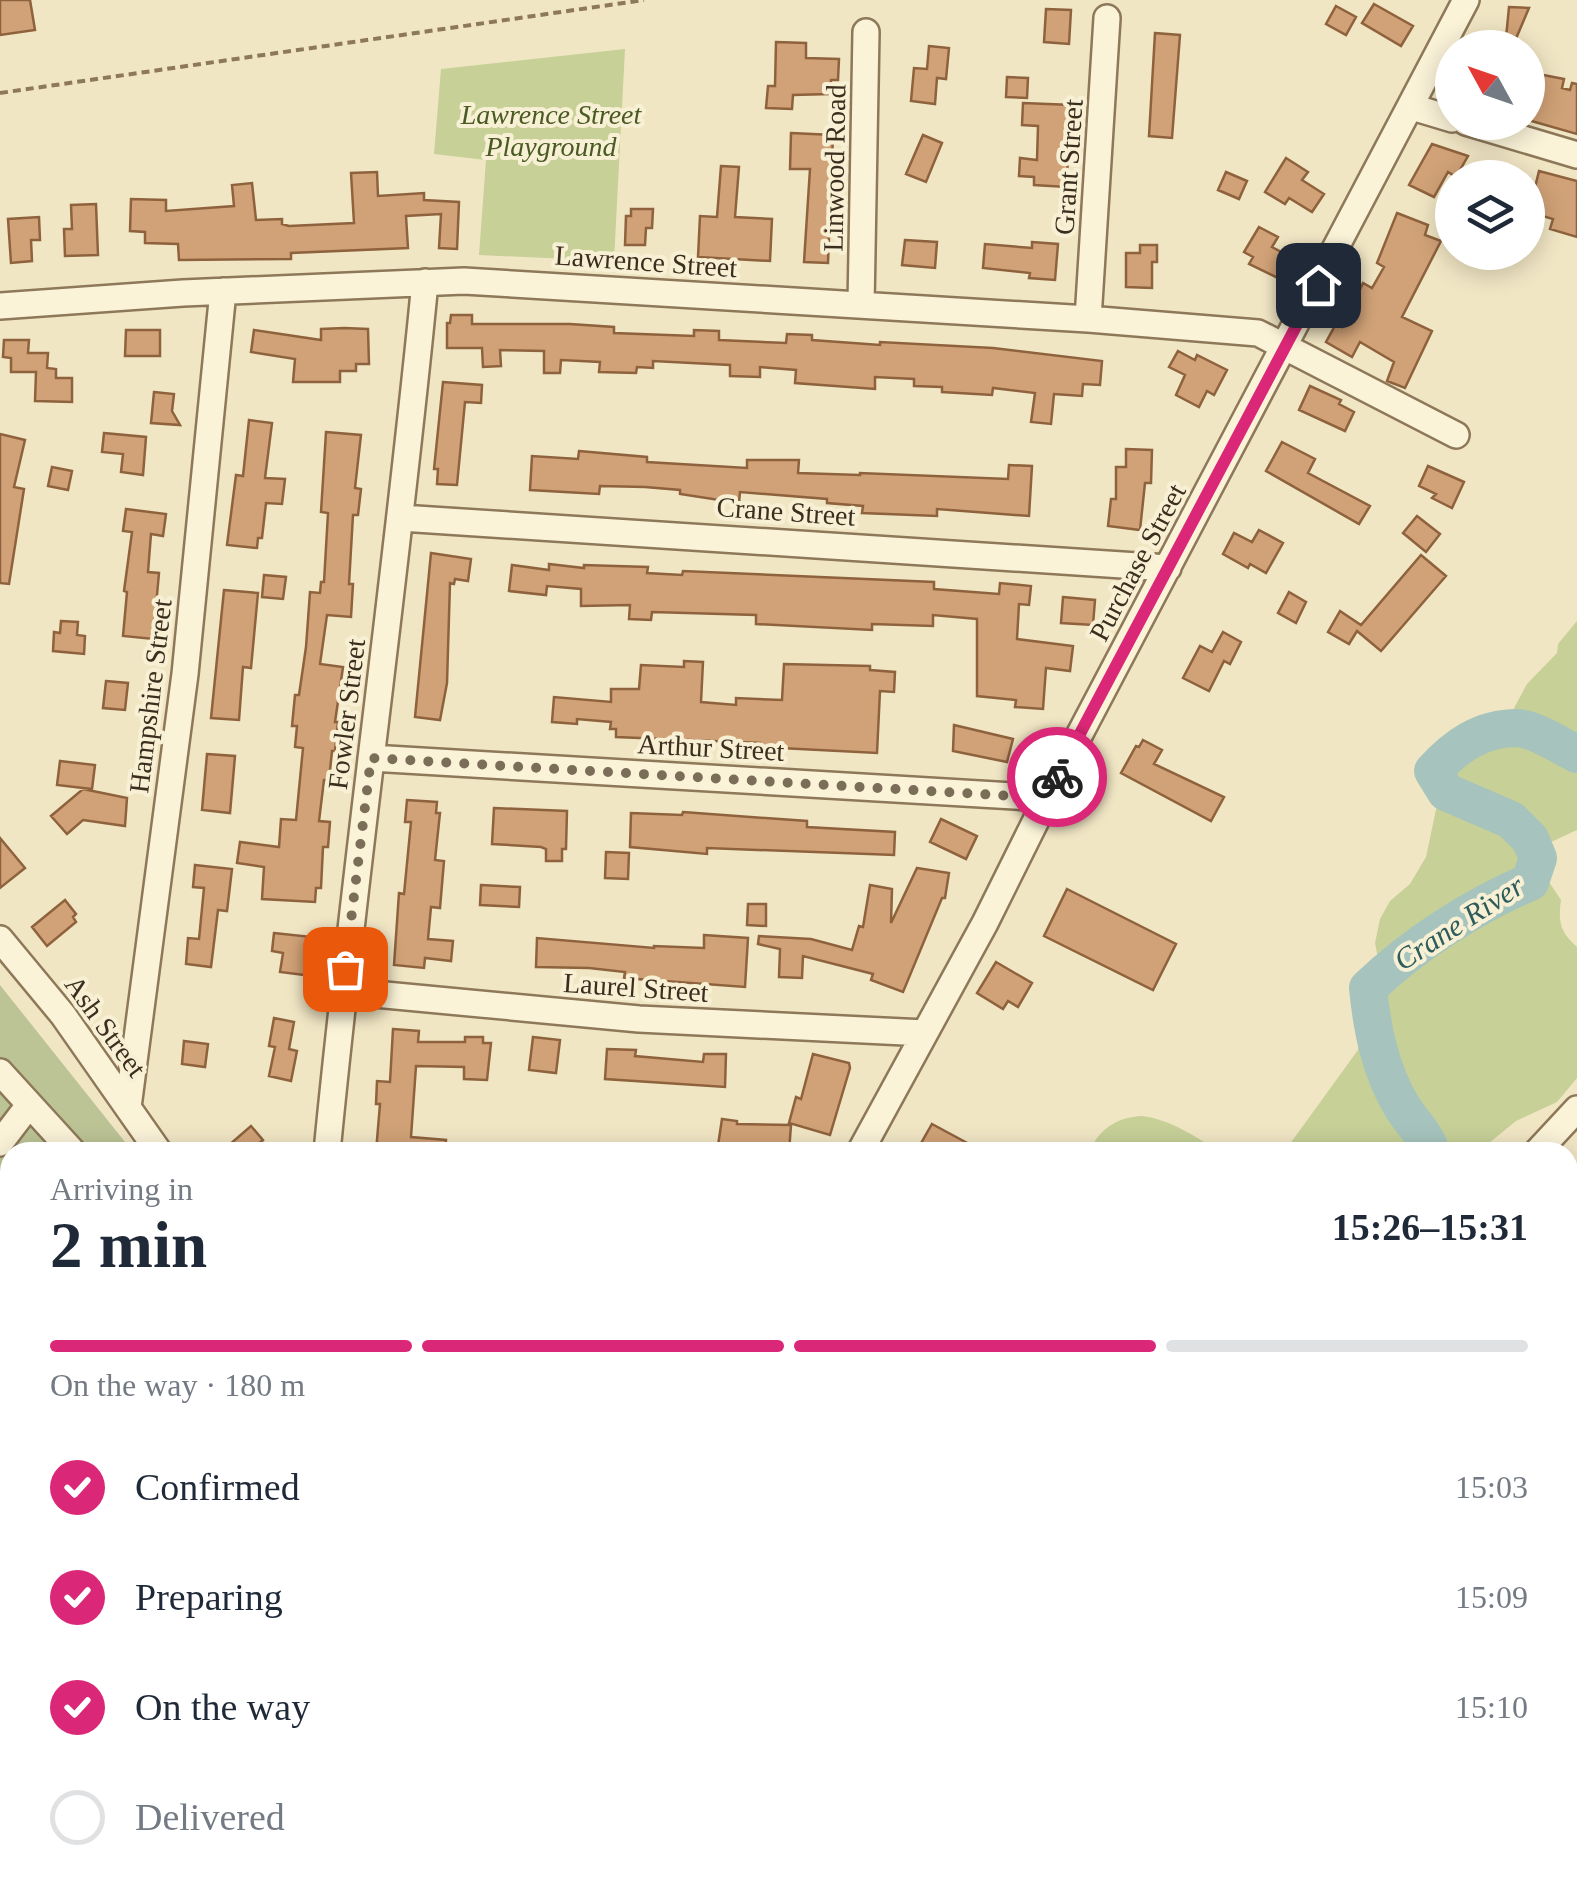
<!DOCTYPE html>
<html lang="en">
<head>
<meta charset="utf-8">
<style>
  body { margin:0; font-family:"Times New Roman",serif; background:#f6f6f7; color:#1f2937; height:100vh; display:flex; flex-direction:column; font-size:38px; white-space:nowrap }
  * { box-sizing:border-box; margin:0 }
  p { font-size:32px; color:#747a83 }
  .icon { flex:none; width:55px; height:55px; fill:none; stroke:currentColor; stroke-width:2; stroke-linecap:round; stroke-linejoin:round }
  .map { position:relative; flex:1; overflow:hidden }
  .details { position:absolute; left:0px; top:1142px; width:1578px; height:752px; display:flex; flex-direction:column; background:#fff; border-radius:30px 30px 0 0; box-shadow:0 5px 25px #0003 }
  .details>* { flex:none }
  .needle { width:65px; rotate:310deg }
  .tools { position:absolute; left:1435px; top:30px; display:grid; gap:20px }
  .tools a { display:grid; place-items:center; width:110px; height:110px; border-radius:50%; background:#fff; box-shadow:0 5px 25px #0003; font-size:50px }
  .pin { position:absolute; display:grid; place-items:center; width:85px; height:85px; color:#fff; margin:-42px; border-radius:20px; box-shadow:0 5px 15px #0006 }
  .courier { position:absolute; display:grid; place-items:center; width:100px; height:100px; margin:-50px; border:8px solid #db2777; border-radius:50%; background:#fff; color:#222; box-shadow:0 2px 12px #0007 }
  .summary em { font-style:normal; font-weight:700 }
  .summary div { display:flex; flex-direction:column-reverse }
  .summary { display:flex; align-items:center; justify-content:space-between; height:170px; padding:0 50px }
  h1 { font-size:65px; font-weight:700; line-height:75px }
  .bar { display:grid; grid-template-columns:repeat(4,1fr); gap:15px 10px; align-content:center; height:120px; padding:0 50px }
  .bar i { height:12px; border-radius:8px; background:#e0e1e3 }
  .bar .active { background:#db2777 }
  .bar p { grid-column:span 4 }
  ol { padding:0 50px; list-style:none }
  li { display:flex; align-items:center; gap:30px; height:110px }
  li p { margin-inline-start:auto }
  li .icon { padding:10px; border-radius:50%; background:#db2777; color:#fff; stroke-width:4 }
  li:last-child { color:#747a83 }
  li i { width:55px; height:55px; border:5px solid #e0e1e3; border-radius:50% }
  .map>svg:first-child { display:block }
</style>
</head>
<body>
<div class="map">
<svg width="1577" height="1894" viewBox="0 0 1577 1894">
  <rect width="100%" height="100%" fill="#f1e6c4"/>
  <path fill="#c6d097" d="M625,49L614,261L479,255L486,160L434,154L441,69Z
    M1577,621V830L1551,842L1540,860L1547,879L1561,900C1558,922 1560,932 1577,947V1078L1557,1102L1516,1121L1478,1152H1284L1358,1050L1364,1028L1363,990L1380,968L1375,943L1380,919L1390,901L1410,884L1426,857L1442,781L1453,763L1483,747L1505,725L1527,684L1557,653L1558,644Z
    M1142,1116C1170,1119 1197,1138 1221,1152H1089C1099,1129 1117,1117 1142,1116Z"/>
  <path fill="#bcc496" d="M0,985L133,1152H10V1344L0,1354Z
    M0,1361L10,1368V1885H421L416,1894H0Z"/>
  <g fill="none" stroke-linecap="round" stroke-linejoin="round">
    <path stroke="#6c938c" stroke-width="6" d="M0,1685L10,1726
      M0,1771L10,1773
      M243,1885L250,1894
      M297,1894L314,1885"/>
    <path stroke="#a6c4bd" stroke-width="38" d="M1431,1152C1425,1133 1411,1122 1401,1105C1380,1069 1372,1029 1368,988C1414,944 1472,907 1530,882L1538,858L1530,839L1511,820L1446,792L1433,771C1456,746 1481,728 1517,728C1536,729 1560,746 1577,754"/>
  </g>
  <path fill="#d1a277" stroke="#8e623d" stroke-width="2.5" d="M0,0H30L35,30L0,35Z
    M1374,4L1413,26L1401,46L1362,23Z
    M1336,6L1356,17L1346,35L1326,24Z
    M1509,7L1529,8L1512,48H1505Z
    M1046,9L1071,10L1069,44L1044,42Z
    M1155,33L1180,35L1172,138L1149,136Z
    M776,42L806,43V58L839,59L838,80H831L830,94L793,95L792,109L766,108L768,86H775Z
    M929,46L949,48L946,79L937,78L935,104L911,101L914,68L927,69Z
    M1528,72L1564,79L1562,88L1570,90L1572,83L1577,84V134L1528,120Z
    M1007,77L1028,78L1027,98L1006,97Z
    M1023,103L1072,105L1066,187L1034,185V177L1019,176L1020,158L1037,160L1038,126L1022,125Z
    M791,133L833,135L828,263L804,262L810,169H790Z
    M923,135L942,143L926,182L906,174Z
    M1432,144L1468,156L1456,177L1448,172L1434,197L1409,185Z
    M1286,158L1308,172L1302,180L1324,194L1312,212L1289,198L1285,204L1265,192Z
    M721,166L739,167L735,217L772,219L770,261L698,257L700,216L717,217Z
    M1539,171L1577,181V237L1550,229L1553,219L1529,212Z
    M377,172L378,196L424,193V200L459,202L457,249L439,248L441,214L406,216L408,248L291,253V259L179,260L178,244L145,243V232L130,231L131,199L166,200V211L234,206L232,185L252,183L256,220L282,219V224L289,226L354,223L351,173Z
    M1226,172L1247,181L1239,199L1218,190Z
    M96,204L98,255L65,256L64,229H72L71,205Z
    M631,209H653L652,228H646L645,245H625L626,216H631Z
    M1397,213L1428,225L1425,235L1441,241L1402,317L1432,331L1405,388L1387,381L1394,362L1360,342L1352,357L1326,342L1336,324L1342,327L1363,283L1372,288L1384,267L1377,263Z
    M39,217L40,240H31L32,261L11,263L8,219Z
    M1259,227L1278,237L1272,247L1287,255L1288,260L1278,278L1249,264L1253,257L1244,252Z
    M905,240L937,242L935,268L902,265Z
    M1032,242L1058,244L1055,280L1029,278L1030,273L983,268L985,244L1032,248Z
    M1140,245H1157V262H1152V288L1126,287V253H1140Z
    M451,315H472V324H570L614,327V333L694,336V330L719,331V340L786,343L787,334L812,335V340L880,345V342L993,348L1102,361L1100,385L1083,384L1082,396L1054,394L1051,424L1031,422L1035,393L993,388L992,395L942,392V387L914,386V379L875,377V389L795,383L796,370L760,367V377L730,376V365L653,361V368L637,367L636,373L599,372L600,362L561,360L560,373H544V351L500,350L501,366L483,367L482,348H447V323H450Z
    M344,328L368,329L369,364H356V371H340V382H293L295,359L251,352L254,330L321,340V329Z
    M126,330H160V356H125Z
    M4,340H29L28,353H48L47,368L56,369V378H72V402L35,401L36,372H11V358L3,357Z
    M1178,351L1195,360L1197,355L1227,370L1214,395L1207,391L1199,407L1176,395L1185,375L1169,367Z
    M443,382L482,385L481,403L465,402L457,485L437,484L438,469H434Z
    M1310,386L1341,400L1339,404L1354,412L1345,431L1299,410Z
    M154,392L174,394L172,411L180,425L151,423Z
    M249,420L272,423L265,478L285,479L282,504L266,503L262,538H258L257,548L227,545L236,475L243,476Z
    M326,432L361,435L355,488L361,489L358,515H353L349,584H353L351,617L327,615L320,664L343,667L335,722H338L335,751H332L329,780H324L319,821L330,822L328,847H323L321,888H316L315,902L262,899L264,867L237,863L240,842L279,847L281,819L296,820L303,748L295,747L297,726H292L295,695H299L306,647L310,592L320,593L321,582H324L328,513L321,512Z
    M104,433L146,437L143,475L121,472L123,454L102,452Z
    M0,434L25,440L14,487L24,489L9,584L0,583Z
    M1282,442L1315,459L1308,473L1370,506L1359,524L1266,471Z
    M1126,449L1152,450L1151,483H1145L1140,530L1108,526L1111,499H1116V467H1126Z
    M579,451L647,457V462L747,468V460H799L798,473L860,475V473L1008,479L1009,465L1032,466L1029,516L937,509V516L862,513L863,506L827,503V499L740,492L739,503L680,494V490L645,487L600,486L599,494L530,490L532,456L578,459Z
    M1428,466L1464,482L1452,508L1432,498L1436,494L1419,486Z
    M52,467L72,471L68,490L48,486Z
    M126,509L166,514L163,536L151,534L148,572L159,573L153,639L123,636L127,592L124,591L132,532L123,531Z
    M1417,516L1440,534L1426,552L1403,533Z
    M1259,530L1283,543L1266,573L1250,564L1248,568L1223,554L1234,533L1252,542Z
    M431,553L471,559L468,581L455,579L454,584L450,583L447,683L440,720L415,717Z
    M1421,555L1446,576L1381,651L1357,631L1349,644L1328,632L1340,611L1361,625Z
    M549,564L584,568V565L648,567L647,573L682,575L683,571L934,582V589L999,594L1000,583L1031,586L1029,605L1019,604L1017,639L1073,646L1070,671L1046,668L1043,709L1015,707L1016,700L977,696V619L933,615V626L872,624V630L756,624V615L652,612L651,620L629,619L630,605L581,606V589L547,586L546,595L509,591L512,565L549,570Z
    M264,575L286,577L283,599L262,597Z
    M224,590L258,593L251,668L243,667L239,720L211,718Z
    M1289,592L1306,602L1296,623L1278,613Z
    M1063,597L1095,600L1093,625L1061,623Z
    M61,621L78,622L77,635L85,636L84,654L53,651L54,632L60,633Z
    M1223,632L1241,642L1230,664L1224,661L1209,691L1183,678L1200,646L1212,652Z
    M684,661L703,662L701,702L736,705V698L782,700L784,664L870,666V670L895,672L894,692L880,691L877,753L780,748L760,746V743L616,737V729H610L611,722L577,719V724L552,722L554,697L611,702V689H639L641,665L684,667Z
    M106,681L128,683L125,710L103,708Z
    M954,725L1013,739L1007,762L953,751Z
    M1143,740L1162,750L1154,764L1224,797L1211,821L1121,773L1136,746L1139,747Z
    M207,754L235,756L230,813L202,810Z
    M60,761L95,765L92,789L57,785Z
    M83,789L127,798L125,826L83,820L67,834L51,816Z
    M407,800L437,802L436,813H440L435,860L444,861L440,908L431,907L428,939L453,941L451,961L425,958L424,968L394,965L399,893L404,894L411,822H405Z
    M494,808L567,811L566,849H562V861H546V849L541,847L492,844Z
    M683,812L807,821V827L895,832L894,855L707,848V854L630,847L631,813L682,815Z
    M941,819L977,836L966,859L930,842Z
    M0,838L25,868L0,888Z
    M606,852L629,853L628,879L605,878Z
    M195,865L232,869L227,911L218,910L211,967L186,964L188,938L199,939L204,888L193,887Z
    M917,868L949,873L945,898H942L903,992L871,980L873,974L803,956L802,978L779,977L780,949L758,944L759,936L811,939L852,950L859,926L863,927L870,885L892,889L891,923Z
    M481,885L520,887L519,907L480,905Z
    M1067,889L1176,944L1153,990L1044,936Z
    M65,900L76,914L73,917L76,922L47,946L32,927Z
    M748,904H766V926L747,925Z
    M274,933L312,937L310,953L315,954L313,976L280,972L283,953L272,951Z
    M704,935L748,938L745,987L624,978L625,972L589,968L536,967L537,938L654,948V946L704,948Z
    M996,962L1032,983L1018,1007L1008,1001L1003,1009L977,993Z
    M274,1018L294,1022L289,1049L297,1051L291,1081L269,1076L275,1047L269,1046Z
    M393,1029L419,1031L418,1042H465V1037H483V1043H491L487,1080L464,1079V1067L416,1066L411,1137L446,1140L445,1152H376L380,1104H376L377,1081L390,1082Z
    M533,1037L560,1040L556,1073L529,1070Z
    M184,1041L208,1044L205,1067L182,1064Z
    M607,1049L636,1050L635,1056L703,1062L704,1054H726L725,1087L605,1079Z
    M813,1054L849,1063L850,1068L830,1135L789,1123L796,1097L801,1099Z
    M722,1119L737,1121V1124L791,1125L789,1152H717Z
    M932,1124L984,1152H916Z
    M251,1126L263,1140L249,1152H221Z"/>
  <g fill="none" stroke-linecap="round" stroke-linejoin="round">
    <g stroke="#8d7859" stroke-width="30">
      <path id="minor" d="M1412,107L1452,119
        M1466,122L1577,155
        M861,305L866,32
        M0,306L183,293L464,281L1088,319L1258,333L1456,435
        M1088,319L1107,18
        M401,518L1168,568
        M371,758L1047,798
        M0,939L63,1015L159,1152
        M343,991L639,1019L925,1033
        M0,1072L73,1152
        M128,1107L185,674L223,291
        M0,1143L29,1105
        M327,1152C355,862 397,573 425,282
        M860,1152L985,923L1064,764L1466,0
        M1537,1152L1577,1109
        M0,1269L10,1256
        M0,1393L10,1401
        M0,1565L10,1554
        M0,1624L10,1646
        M88,1885L94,1894
        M900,1885L921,1894
        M456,1894L461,1885"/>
    </g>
    <path stroke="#8d7859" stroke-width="4" stroke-dasharray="8 5" stroke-linecap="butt" d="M0,93L644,0
      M1532,1885L1537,1890L1535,1894
      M1340,1894L1344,1885"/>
    <use href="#minor" stroke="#fbf3d8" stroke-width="25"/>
  </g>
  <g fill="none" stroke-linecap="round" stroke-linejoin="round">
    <path stroke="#7b6e58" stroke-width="10" stroke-dasharray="0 18" d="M345,969L371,758L1047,798L1057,777"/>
    <path stroke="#db2777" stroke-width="12" d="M1057,777L1318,285"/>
  </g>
  <g text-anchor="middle" stroke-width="8" stroke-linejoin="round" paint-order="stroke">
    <g font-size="28" font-style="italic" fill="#495a23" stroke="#f8f0d4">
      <text x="551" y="124">Lawrence Street<tspan x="551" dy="32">Playground</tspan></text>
    </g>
    <g font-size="28" fill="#3c2e1e" stroke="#f8f0d4">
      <text transform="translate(1068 167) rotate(-86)" y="10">Grant Street</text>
      <text transform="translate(834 168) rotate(-89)" y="10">Linwood Road</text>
      <text transform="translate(646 261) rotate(4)" y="10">Lawrence Street</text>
      <text transform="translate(786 511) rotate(4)" y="10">Crane Street</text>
      <text transform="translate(1137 562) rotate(-62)" y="10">Purchase Street</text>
      <text transform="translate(150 696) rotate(-83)" y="10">Hampshire Street</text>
      <text transform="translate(346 714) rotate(-83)" y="10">Fowler Street</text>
      <text transform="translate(711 747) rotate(3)" y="10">Arthur Street</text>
      <text transform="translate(636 987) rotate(4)" y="10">Laurel Street</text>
      <text transform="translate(106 1026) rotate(54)" y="10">Ash Street</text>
    </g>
    <g font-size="30" font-style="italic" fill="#2c5d5c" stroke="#f8f0d4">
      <text transform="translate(1459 923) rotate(-33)" y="10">Crane River</text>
    </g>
  </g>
</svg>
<div class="tools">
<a><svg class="needle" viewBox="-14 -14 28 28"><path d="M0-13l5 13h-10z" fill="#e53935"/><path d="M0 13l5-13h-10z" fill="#747a83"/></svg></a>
<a><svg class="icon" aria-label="layers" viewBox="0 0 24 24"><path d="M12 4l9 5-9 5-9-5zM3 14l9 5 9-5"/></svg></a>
</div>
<div class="pin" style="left:345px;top:969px;background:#ea580c"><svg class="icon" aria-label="bag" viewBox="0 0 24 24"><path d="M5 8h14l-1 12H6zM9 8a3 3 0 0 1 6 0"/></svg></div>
<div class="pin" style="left:1318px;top:285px;background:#1f2937"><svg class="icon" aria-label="home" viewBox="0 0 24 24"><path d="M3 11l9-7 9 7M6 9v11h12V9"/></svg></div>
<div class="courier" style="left:1057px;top:777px"><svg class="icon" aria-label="bike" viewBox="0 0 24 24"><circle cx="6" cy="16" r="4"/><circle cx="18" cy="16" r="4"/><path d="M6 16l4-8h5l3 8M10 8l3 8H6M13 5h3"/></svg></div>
<section class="details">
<div class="summary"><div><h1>2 min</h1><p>Arriving in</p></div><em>15:26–15:31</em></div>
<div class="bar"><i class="active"></i><i class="active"></i><i class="active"></i><i></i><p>On the way · 180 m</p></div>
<ol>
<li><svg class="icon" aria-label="check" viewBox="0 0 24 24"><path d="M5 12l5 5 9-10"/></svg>Confirmed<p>15:03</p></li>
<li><svg class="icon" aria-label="check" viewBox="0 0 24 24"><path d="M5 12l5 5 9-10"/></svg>Preparing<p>15:09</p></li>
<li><svg class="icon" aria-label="check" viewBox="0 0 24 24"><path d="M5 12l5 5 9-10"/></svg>On the way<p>15:10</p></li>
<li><i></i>Delivered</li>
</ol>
</section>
</div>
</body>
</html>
